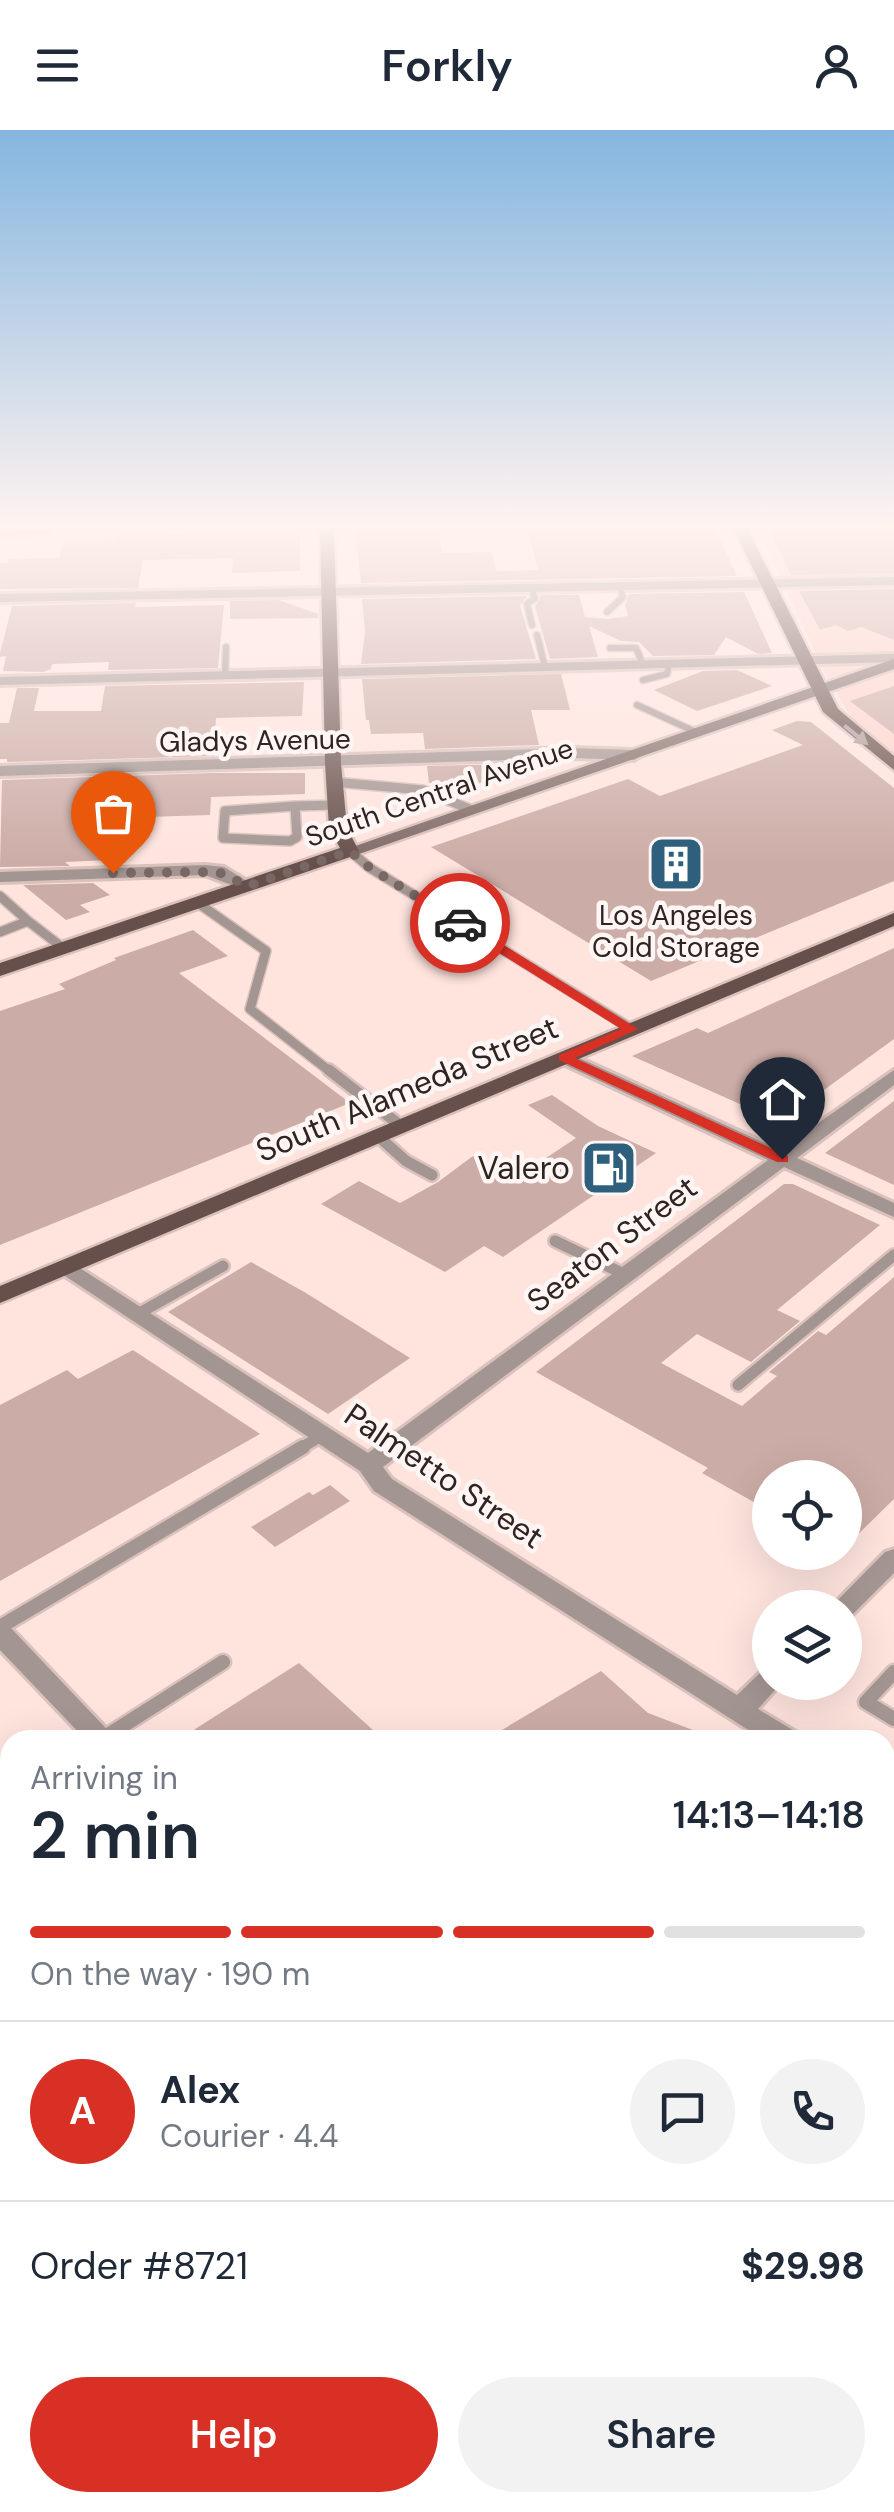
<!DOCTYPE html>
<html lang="en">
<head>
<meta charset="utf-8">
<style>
  body { margin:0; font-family:"DM Sans",sans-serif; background:#f2f2f3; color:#1f2937; height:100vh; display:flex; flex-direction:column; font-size:38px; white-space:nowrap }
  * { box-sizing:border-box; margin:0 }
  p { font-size:32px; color:#747a83 }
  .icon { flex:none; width:55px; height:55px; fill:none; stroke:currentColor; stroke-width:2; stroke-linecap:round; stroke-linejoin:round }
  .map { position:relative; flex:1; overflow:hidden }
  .drawer { position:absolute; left:0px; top:1600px; width:895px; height:782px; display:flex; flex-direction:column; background:#fff; border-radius:30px 30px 0 0; box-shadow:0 10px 40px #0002 }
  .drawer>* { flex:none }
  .tools { position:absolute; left:752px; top:1330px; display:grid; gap:20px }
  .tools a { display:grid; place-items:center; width:110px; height:110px; border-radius:50%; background:#fff; box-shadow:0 10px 40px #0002; font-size:50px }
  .pin { position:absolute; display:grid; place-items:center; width:85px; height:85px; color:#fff; margin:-102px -42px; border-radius:50% 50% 50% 0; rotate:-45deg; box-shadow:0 0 10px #0007 }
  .pin .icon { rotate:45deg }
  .courier { position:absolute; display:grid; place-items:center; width:100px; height:100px; margin:-50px; border:8px solid #d93025; border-radius:50%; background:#fff; color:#222; box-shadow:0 2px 12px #0007 }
  .overview em { font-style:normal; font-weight:600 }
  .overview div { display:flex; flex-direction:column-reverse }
  .overview { display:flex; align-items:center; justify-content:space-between; height:170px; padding:0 30px }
  h1 { font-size:65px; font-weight:600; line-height:75px }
  .bar { display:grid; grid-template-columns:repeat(4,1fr); gap:15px 10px; align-content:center; height:120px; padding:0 30px }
  .bar i { height:12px; border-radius:8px; background:#e0e1e3 }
  .bar .current { background:#d93025 }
  .bar p { grid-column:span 4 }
  .line { display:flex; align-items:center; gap:25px; padding:0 30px; border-top:2px solid #e0e1e3 }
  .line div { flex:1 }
  .round { display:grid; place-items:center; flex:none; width:105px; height:105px; border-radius:52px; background:#f2f2f3 }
  .primary-button { display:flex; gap:20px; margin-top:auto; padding:20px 30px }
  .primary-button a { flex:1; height:115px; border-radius:60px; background:#d93025; color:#fff; font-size:40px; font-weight:600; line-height:115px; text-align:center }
  .primary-button a+a { background:#f2f2f3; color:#1f2937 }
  header { display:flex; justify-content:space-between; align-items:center; height:130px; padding:0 30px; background:#fff; font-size:45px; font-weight:600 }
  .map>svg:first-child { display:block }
</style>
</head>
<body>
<header><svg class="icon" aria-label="menu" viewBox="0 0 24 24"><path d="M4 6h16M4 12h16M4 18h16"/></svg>Forkly<svg class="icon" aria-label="person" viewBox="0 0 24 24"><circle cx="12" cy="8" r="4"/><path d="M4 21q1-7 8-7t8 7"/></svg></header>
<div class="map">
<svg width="894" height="2382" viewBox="0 0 894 2382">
  <rect width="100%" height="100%" fill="#ffe4de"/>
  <path fill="#fed4cc" d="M758,400H894V623L854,592L824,541Z"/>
  <path fill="#ccaca6" d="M355,400H439L442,423L492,422L496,441L538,440L528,400H716L737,446L361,453Z
    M769,400H894V443L791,445Z
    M287,402L300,405V441L232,443L233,428L143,430L138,458L0,459V433H8L9,429L59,428L64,410L117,409V405Z
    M894,459V510L861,497L848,501L836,495L820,500L799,461Z
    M744,462L772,523L758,524L726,507L714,525L653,526L639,512L621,511L589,496L598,527L550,529L535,477L541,465H579L585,487L608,489L628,486L625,475L629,464Z
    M527,466L520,476L536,529L361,534L365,502L362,469Z
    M279,470L318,484V488L230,489V471Z
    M136,473L135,477L224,475L218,538L108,540L109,532L52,534L51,539L43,542L3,541L6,526L0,527V523L12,476Z
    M737,540L772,556L697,581L654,560L703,541Z
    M561,544L570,580H531L539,615L425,619L423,603L371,604L369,590H366L362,549Z
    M304,552L302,586L216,588L214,626L7,632V629H0V593H9L17,558H39L34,581H101L105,556Z
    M894,556V604L850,571Z
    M797,591L811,592L894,658V751L651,851L431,717L628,649L660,666L803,615L772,600Z
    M511,634L515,641L465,658L444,659L442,652L429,653L427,636Z
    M213,643H305V664L211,667L210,685L116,688L110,730L65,732L70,736L0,737L2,650Z
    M93,753L110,765L80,775L90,782L66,790L23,755Z
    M193,800L228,826L179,843L350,973L0,1115V881L65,859L59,854L116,830L114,828Z
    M894,818V909L780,992L632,926L697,898L708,903Z
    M552,965L598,996L656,1023L503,1127L484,1116L445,1142L321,1074L359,1051L400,1073L438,1052L473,1026L516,1048L576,1008L528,975Z
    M894,971V1055L825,1023Z
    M784,1054H793L880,1095L777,1180L800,1191L751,1232L697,1204L661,1233L742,1276L777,1246L769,1242L818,1201L826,1205L894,1147V1369L845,1417V1348H770V1381L702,1343L708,1338L536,1242Z
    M251,1132L306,1163L410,1228L328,1284L168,1182Z
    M133,1220L260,1304L0,1451V1275L67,1240L78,1249Z
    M330,1355L350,1371L275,1417L251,1397L309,1362L313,1365Z
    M299,1533L384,1610H178Z
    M601,1541L648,1583L719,1610H485Z"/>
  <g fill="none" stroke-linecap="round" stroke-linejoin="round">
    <g stroke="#dac1bc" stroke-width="9">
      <path id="lane-far4" d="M531,458L535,468L527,474L532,495
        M607,482L623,467L620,457
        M537,505L545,537
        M610,518H636L643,535
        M225,546L226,517
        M643,550L667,544L669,534
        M637,575L698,603"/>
    </g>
    <g stroke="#dac1bc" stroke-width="12">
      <path id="lane-far3" d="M334,652L423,660L472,680
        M295,676L297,707L290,711L223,708L225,681Z
        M295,676L337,675
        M350,721L370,738L632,899
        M0,766L28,791L0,802
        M198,773L266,821L250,879L332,943
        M28,791L63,818"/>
    </g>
    <g stroke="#dac1bc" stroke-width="16">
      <path id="lane-far2" d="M329,940L401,996
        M378,1006L406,1031L432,1045
        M555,1111L626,1145
        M136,1185L223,1136
        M738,1255L894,1125
        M299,1319L323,1305"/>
    </g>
    <g stroke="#dac1bc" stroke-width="19">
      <path id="lane-far1" d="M0,1497L303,1317
        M894,1542L866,1572L894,1589
        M102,1609L223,1532"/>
    </g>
    <g stroke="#dac1bc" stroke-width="22">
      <path id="lane" d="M0,1919L10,1932
        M371,2372L378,2382"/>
    </g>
    <g stroke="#dac1bc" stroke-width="6">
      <path id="street" d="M0,400H54L48,404L0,405Z
        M894,447V455L0,472V464Z
        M894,524V532L0,555V547Z
        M571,618L634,620L642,625L634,630L571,628L0,646V636Z
        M205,735L224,737L255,756L247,761L205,745L0,752V742Z
        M564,921L780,1020L894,940V955L797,1028L894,1073V1087L784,1037L383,1337L392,1349L737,1565L760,1543L770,1540V1552H782L758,1579L796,1602L800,1610H764L374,1361L360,1341L53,1138L64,1131L72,1133L368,1323L768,1030L557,931L554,927Z
        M894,1419V1443L852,1485L845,1487V1478H830L885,1422Z
        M0,1493L9,1496L117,1610H86L0,1520Z
        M885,1660L894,1663V1690L885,1687Z
        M827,2372H871L875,2382H831Z"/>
    </g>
    <g stroke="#dac1bc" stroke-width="5">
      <path id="secondary" d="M894,529V539L356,725L350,726L341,721Z"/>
    </g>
    <g stroke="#dac1bc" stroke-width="5">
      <path id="primary" d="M320,400H334L341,633L347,698L359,721L356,725L0,846V833L340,718L329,698L325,633Z
        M734,400H748L838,579L894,626V640L823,582Z
        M894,783V796L0,1173V1156Z"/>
    </g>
    <use href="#lane-far4" stroke="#a39592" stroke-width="6"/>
    <use href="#lane-far3" stroke="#a39592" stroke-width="9"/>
    <use href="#lane-far2" stroke="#a39592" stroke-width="11"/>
    <use href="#lane-far1" stroke="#a39592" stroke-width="14"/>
    <use href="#lane" stroke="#a39592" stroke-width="18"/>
    <use href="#street" fill="#a39592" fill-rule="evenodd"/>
    <use href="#secondary" fill="#806c68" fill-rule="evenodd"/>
    <use href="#primary" fill="#674f4b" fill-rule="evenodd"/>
  </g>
  <defs><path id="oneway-solid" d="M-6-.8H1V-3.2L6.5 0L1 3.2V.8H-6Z" transform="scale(2.5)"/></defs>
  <use fill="#aa9a98" href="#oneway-solid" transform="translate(856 605) rotate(39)"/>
  <linearGradient id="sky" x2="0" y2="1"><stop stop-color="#85b6e0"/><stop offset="0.54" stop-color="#fff3f0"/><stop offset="1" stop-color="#fff3f0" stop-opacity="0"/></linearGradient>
  <rect width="894" height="734" fill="url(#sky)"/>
  <path fill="#d93025" d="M456,791H465L638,899L575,928L788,1026V1032H777L559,930V925L621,899L456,796Z"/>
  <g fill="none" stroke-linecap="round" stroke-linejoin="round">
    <path stroke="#786763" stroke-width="10" stroke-dasharray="0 18" d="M113,743L218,742L248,756L350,721L370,738L460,793"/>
  </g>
  <defs>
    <g id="building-square" transform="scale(2.875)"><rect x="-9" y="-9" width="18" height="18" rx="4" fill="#2e5f7d" stroke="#fdf6f5"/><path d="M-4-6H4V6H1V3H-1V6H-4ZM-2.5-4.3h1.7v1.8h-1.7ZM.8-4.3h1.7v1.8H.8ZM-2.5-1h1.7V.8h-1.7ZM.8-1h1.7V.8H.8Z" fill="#fff"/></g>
    <g id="fuel-square" transform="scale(2.875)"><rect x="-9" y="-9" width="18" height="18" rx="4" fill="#2e5f7d" stroke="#fdf6f5"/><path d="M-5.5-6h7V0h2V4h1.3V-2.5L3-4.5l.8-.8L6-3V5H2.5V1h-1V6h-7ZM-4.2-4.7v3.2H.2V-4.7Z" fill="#fff"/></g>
  </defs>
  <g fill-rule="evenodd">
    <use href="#building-square" x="676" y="734"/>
    <use href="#fuel-square" x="609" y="1038"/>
  </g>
  <g text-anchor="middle" stroke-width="9" stroke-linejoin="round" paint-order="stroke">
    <g font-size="28" fill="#302421" stroke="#fdf6f5">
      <text transform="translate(255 610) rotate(-1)" y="10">Gladys Avenue</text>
      <text transform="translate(439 662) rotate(-19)" y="10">South Central Avenue</text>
    </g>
    <g font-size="28" fill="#302421" stroke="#fdf6f5">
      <text x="676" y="795">Los Angeles<tspan x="676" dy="32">Cold Storage</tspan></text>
    </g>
    <g font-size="32" fill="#302421" stroke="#fdf6f5">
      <text transform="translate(407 959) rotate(-23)" y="11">South Alameda Street</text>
      <text transform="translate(612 1114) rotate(-37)" y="11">Seaton Street</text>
      <text transform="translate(444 1346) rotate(34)" y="11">Palmetto Street</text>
    </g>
    <g font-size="32" fill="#302421" stroke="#fdf6f5" text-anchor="end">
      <text x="570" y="1049">Valero</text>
    </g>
  </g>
</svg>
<div class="tools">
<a><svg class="icon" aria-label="locate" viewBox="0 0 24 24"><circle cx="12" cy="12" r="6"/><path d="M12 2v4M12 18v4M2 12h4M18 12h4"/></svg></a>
<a><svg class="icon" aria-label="layers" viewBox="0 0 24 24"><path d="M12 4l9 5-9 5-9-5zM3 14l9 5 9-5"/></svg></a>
</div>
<div class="pin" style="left:113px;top:743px;background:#ea580c"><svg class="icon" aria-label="bag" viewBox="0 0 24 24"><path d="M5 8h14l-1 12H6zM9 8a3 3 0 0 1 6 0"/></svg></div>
<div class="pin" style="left:782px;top:1029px;background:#1f2937"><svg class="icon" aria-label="home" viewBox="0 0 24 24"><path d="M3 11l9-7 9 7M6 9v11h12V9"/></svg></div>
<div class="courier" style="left:460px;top:793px"><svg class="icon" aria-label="car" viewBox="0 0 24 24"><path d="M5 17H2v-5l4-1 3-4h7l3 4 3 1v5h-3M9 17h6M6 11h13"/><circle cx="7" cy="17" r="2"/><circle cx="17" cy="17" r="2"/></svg></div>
<section class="drawer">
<div class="overview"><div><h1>2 min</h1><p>Arriving in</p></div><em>14:13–14:18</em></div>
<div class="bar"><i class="current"></i><i class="current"></i><i class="current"></i><i></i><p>On the way · 190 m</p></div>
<div class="line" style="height:180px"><b class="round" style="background:#d93025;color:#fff">A</b><div><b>Alex</b><p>Courier · 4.4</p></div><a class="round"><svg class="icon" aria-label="chat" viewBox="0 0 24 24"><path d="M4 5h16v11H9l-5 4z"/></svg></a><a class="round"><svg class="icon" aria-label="phone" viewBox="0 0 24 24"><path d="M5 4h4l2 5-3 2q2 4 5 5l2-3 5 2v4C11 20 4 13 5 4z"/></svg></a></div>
<div class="line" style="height:130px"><div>Order #8721</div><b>$29.98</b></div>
<div class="primary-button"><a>Help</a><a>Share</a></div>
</section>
</div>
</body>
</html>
